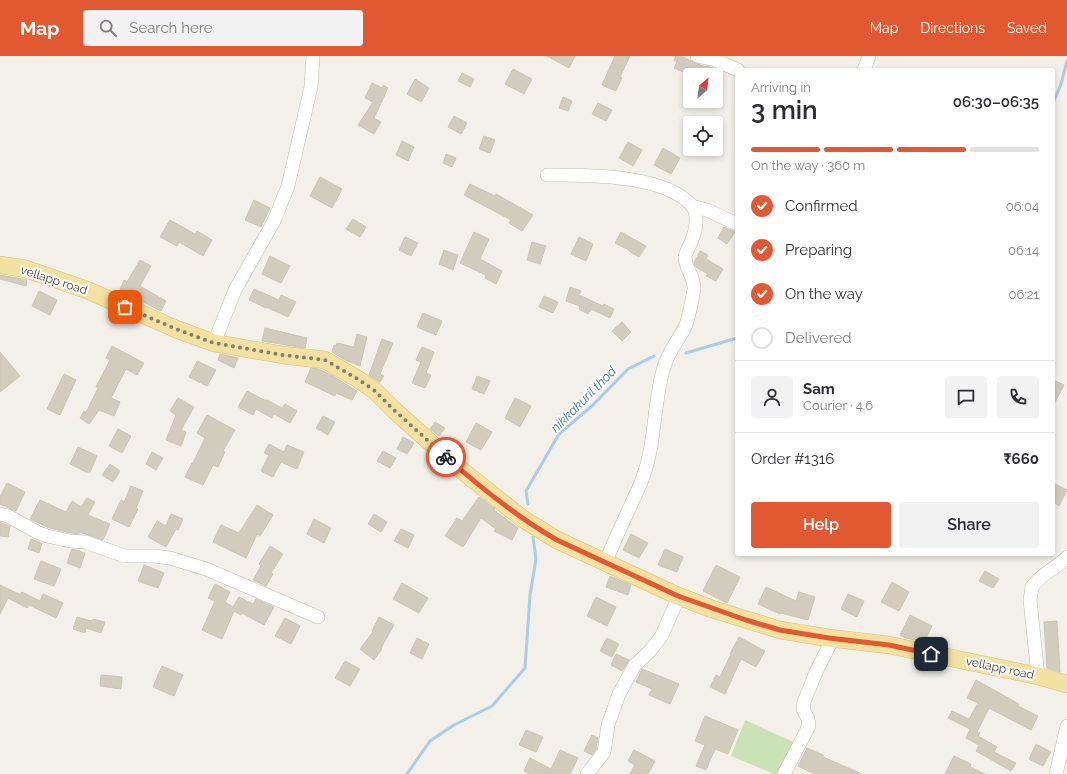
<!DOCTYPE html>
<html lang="en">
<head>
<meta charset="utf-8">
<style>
  body { margin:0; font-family:Raleway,sans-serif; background:#f2f2f3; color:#2b2b33; height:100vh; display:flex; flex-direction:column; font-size:15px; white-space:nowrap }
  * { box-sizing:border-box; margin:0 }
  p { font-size:13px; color:#7c7c81 }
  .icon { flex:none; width:22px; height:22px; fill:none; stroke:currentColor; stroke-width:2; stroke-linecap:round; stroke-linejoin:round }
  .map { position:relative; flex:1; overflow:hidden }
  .side { position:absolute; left:735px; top:12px; width:320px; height:488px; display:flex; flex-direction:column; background:#fff; border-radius:4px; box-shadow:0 2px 6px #0003 }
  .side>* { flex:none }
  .needle { width:26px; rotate:28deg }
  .fabs { position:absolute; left:683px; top:12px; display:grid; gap:8px }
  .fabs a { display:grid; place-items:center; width:40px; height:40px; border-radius:4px; background:#fff; box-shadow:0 2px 6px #0003; font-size:20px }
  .pin { position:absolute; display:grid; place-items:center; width:34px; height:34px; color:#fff; margin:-17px; border-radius:8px; box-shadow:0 2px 6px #0006 }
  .courier { position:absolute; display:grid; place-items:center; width:40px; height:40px; margin:-20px; border:3px solid #e05932; border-radius:50%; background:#fff; color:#222; box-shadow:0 1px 5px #0007 }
  .summary em { font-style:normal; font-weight:600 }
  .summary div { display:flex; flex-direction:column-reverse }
  .summary { display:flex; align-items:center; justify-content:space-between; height:68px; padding:0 16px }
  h1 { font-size:26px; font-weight:600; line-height:30px }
  .bar { display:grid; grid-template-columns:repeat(4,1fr); gap:6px 4px; align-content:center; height:48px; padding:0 16px }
  .bar i { height:5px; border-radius:3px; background:#e1e1e2 }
  .bar .on { background:#e05932 }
  .bar p { grid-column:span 4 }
  .line { display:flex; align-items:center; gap:10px; padding:0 16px; border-top:1px solid #e1e1e2 }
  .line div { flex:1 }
  .round { display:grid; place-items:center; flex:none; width:42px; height:42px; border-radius:4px; background:#f2f2f3 }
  ol { padding:0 16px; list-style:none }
  li { display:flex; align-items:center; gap:12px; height:44px }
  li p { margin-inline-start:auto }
  li .icon { padding:4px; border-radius:50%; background:#e05932; color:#fff; stroke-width:4 }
  li:last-child { color:#7c7c81 }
  li i { width:22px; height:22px; border:2px solid #e1e1e2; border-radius:50% }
  .button { display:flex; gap:8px; margin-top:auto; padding:8px 16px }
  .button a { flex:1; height:46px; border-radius:4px; background:#e05932; color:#fff; font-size:16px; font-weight:600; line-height:46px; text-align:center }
  .button a+a { background:#f2f2f3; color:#2b2b33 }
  header { display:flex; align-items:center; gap:24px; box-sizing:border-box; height:56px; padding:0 20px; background:#e05932; color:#fff }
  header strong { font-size:19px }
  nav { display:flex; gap:22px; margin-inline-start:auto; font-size:14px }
  .search { width:280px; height:36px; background:#f2f2f3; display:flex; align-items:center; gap:10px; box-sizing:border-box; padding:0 14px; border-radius:4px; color:#7c7c81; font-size:15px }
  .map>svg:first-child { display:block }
</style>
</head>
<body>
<header>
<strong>Map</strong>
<div class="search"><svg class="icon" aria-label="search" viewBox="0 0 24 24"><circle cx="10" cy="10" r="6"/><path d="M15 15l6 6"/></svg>Search here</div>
<nav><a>Map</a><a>Directions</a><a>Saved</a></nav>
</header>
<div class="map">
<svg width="1067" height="718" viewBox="0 0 1067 718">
  <rect width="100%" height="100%" fill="#f2f0e8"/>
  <path fill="#cbe1b6" d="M745,664L793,686L779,718H774L731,700Z"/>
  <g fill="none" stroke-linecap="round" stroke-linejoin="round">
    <path stroke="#accbe7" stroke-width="3" d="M1053,47L1061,28L1067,5
      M686,297L737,282
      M528,448L526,435L559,378L593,349L628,313L654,300
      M407,718L430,685L454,669L492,650L525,612L530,539L536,503L533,481"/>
  </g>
  <path fill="#d2ccbf" stroke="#ccc4b3" d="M547,0H575L569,12Z
    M615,0H630L620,21L622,22L616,35L602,29Z
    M676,0H680L705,11L706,10L713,12L716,13L715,16L722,19H701L690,13V19L674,12L677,6L674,4Z
    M513,13L532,23L524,38L505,28Z
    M462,17L474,23L470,31L458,25Z
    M415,23L429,32L421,46L407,38Z
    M372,27L382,32L383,29L388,32L374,62L381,66L374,78L358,69L373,46L365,42Z
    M563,41L572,45L568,55L559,52Z
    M598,47L612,54L606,65L592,58Z
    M454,60L467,67L461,78L448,71Z
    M484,80L495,84L490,97L479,93Z
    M402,85L414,91L408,105L396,99Z
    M628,86L642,94L633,110L619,102Z
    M663,92L680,102L671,118L654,109Z
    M446,98L456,102L452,111L443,107Z
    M320,121L342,133L332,152L310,140Z
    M470,128L495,140L496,138L533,159L522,175L509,167L511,164L464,139Z
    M254,144L270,152L261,171L245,164Z
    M353,163L366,171L360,181L346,173Z
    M170,164L195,178L197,175L212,184L203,200L179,186L177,190L160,181Z
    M724,171L735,176L727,188L718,182Z
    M474,176L489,183L480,203L502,215L496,228L485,222L486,219L460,207Z
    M621,176L646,190L639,201L629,195V194L615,187Z
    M405,181L418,187L411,200L399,194Z
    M579,181L593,188L586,205L571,198Z
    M532,186L546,190L540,208L527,204Z
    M444,194L458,199L453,214L439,208Z
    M700,195L708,199L706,203L723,213L716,225L706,220L708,218L696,211L694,207Z
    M270,200L290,210L281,227L262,218Z
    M140,204L151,210L140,230L166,245L161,255L120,234L124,224L127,226Z
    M0,219L27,224L26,230L0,223Z
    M570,231L581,235L579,239L603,250L604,248L614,253L610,262L591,253L588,258L579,253L580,250L566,245Z
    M254,233L279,244L281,239L296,246L288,261L266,251V252L249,244Z
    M39,235L57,244L50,259L32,250Z
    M544,240L558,246L553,257L539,251Z
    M423,257L442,265L436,279L417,271Z
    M622,266L631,276L622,285L612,275Z
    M265,272L307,282L305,292L262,285Z
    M357,278L367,281L360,310L345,304L332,296L334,289L336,290L337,287L354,291Z
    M382,283L393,287L380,318L384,320L380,326L369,319Z
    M112,290L144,307L137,319L126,313L111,342L120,346L114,360L99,354L89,368L80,362L84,355L86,357L98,332L96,331L110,304L106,302Z
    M422,291L434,296L426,317L431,319L425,332L412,327L421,306L416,304Z
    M0,296L20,320L0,336Z
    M220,298L238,302L234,312L218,304Z
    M197,305L216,314L207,330L189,321Z
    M311,312L318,313L333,320L357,335L352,344L336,337L335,340L305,326Z
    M64,318L76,324L60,359L47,353Z
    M477,320L490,325L484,338L472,333Z
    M1053,324L1064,329L1053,350Z
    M247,335L266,345L267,344L282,352L285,348L297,355L290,367L274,358L272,362L256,353L253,359L238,351Z
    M178,342L194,351L181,374L186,376L181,390L166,384L176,359L170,355Z
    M515,342L531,350L520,371L505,362Z
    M207,359L235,374L223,395L225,396L218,411L213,409L203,429L185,421L192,407H193L205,382L197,377Z
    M323,360L335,366L328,379L316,372Z
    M435,366L445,372L439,380L430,373Z
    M476,367L492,376L481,394L466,386Z
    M118,373L131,380L122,397L109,390Z
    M403,381L414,387L407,398L397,393Z
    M269,388L284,396L287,389L304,396L297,413L281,406L273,421L261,415L269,399L264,397Z
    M78,391L97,400L90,416H86L70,408Z
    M383,395L396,402L390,412L377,405Z
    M152,396L163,402L156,414L146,408Z
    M110,408L120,415L113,426L102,419Z
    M7,427L25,436L16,455L0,448V441Z
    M1053,427L1067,434L1059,450L1053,446Z
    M131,430L143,435L136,452L138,453L129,471L112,463L121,444L124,446Z
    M479,441L495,453L494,454L518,472L512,484L494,475L496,473L481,462L463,491L445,480L457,462L462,465Z
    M87,442L95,446L88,459L110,468L103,484L79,476V478L71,477L49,472L30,463L40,444L66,456L72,445L81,451Z
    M257,449L273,459L260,480L257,478L246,502L213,486L221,469L239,477Z
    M171,458L183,463L178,474L176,473L166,491L148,481L157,465L166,470Z
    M374,458L387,466L381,476L368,468Z
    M314,463L331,472L324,487L307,478Z
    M0,466L10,470L8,481L0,480Z
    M401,473L414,479L408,492L394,485Z
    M631,478L648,487L639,502L623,494Z
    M31,483L42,487L39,497L28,493Z
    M270,490L283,498L271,517L273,518L266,530L253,524L261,510L259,508Z
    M72,493L85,497L80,512L67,507Z
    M665,493L683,501L677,516L658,509Z
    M41,505L61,513L54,530L34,523Z
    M144,509L164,517L158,532L138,525Z
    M716,509L740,521L727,547L703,535Z
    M985,515L999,523L993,532L979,525Z
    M610,520L631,529L628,539L606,531Z
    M892,526L909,536L899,555L881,546Z
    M402,527L428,542L419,557L393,543Z
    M215,528L230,536L225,546L233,551L239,541L253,548L256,543L274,551L264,569L242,557L241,559L234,555L222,583L202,574L215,545L208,542Z
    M0,529L21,539L22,536L40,545L43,538L63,547L56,562L29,549L27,552L8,542L0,558Z
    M766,531L796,545L799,536L815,541L808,564L781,557L780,558L758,548Z
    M848,538L864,545L857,561L841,553Z
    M596,541L616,551L607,570L587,560Z
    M910,559L932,570L924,586L906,582L900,579Z
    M77,561L92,565L93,563L105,566L101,577L86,572L85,577L73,573Z
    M379,561L394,569L381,592L382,593L374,604L360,593L373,576L372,575Z
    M285,562L300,570L291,588L275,580Z
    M1057,565L1060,616L1047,612L1044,566Z
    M739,581L765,595L756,611L741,603L725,638L710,631L716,619L720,621L731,598H730Z
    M417,582L429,588L422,603L410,597Z
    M607,582L619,588L612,601L600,595Z
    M616,598L629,604L622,615L611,609Z
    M345,605L360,613L350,630L335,622Z
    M162,610L183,619L174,640L153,631Z
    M642,613L679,628L670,648L649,639L652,633L636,626Z
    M101,619L122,621L121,633L100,630Z
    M976,624L1019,648L1018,650L1038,660L1031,674L989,652L977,676L980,677L978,680L997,691L994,696L1016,707L1011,715L976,695L979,689L966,682L970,673L948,662L952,655L969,663L978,647L967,642Z
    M705,660L738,674L728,698L715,693L706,714L696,710L705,689L695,685Z
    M526,674L543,681L536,696L519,689Z
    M592,679L598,682L596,693L592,699L584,695Z
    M1036,688L1051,696L1043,710L1029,703Z
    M807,692L823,699V701L862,718H815L798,710Z
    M560,694L578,702L570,718H531L524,715L530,702L551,713Z
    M634,694L655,705L648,718H630L635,709L628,705Z
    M954,700L971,708L970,711L985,718H945Z"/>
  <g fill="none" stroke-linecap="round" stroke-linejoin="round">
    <g stroke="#bcb8ac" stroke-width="14">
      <path id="minor" d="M697,0L715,4L738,14
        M864,14L869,0
        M547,119C585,119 666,118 692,150C699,158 696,174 692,184C690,190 686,195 685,201C685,213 695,221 694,233C693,240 688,265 685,271C678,285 668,296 664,311C653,347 656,386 643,421C640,431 634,441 630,451C621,470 613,488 605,507
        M692,150L707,154L737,168
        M214,287L235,234L274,165L288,130L311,31L313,0
        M0,458L8,460L37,476L47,480L70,485L85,486L125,500H154L170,502L206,513L318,561
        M1038,620L1030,544C1031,540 1031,535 1032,531C1040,518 1057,512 1067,501
        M587,718L604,696L608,669L619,638L635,609L649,596L661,581L677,545L678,540
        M784,718L809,670L808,663L803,653L804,646L816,616L833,582
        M1056,718L1067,670"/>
    </g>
    <g stroke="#d5bf73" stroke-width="18">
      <path id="major" d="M0,209L26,213L87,234L176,273L214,287L283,299L325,304L356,322L374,334L394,354L460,413L523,463L557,484L678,540L712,553L780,574L829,582L889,589L1038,620L1067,628"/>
    </g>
    <use href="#minor" stroke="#fff" stroke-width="13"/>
    <use href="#major" stroke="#f2e1a1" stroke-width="17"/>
  </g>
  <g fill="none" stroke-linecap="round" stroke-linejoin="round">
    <path stroke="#827e76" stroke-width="4" stroke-dasharray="0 7.2" d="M125,251L176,273L214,287L283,299L325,304L356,322L374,334L394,354L446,401"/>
    <path stroke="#e05932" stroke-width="5" d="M446,401C481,432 517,461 557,484L678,540L746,564L780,574L829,582L889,589L931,598"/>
  </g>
  <g text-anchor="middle" stroke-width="4" stroke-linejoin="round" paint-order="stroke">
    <g font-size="12" fill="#454138" stroke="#fff">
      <text transform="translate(54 224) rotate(18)" y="4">vellapp road</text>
      <text transform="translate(1000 612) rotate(12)" y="4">vellapp road</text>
    </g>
    <g font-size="13" font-style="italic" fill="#3e71a3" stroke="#fff">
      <text transform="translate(583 343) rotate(-45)" y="5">nikkakuril thod</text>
    </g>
  </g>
</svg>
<div class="fabs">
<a><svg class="needle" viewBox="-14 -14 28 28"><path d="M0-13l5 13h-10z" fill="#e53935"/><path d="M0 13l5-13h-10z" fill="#7c7c81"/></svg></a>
<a><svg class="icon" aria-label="locate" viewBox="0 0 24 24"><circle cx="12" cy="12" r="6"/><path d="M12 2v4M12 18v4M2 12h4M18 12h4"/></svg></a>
</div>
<div class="pin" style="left:125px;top:251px;background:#ea580c"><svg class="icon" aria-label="bag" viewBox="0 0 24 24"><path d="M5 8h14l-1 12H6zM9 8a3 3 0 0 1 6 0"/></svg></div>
<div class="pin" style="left:931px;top:598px;background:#1f2937"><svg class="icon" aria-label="home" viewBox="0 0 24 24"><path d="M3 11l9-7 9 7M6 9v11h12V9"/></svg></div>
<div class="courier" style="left:446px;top:401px"><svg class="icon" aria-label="bike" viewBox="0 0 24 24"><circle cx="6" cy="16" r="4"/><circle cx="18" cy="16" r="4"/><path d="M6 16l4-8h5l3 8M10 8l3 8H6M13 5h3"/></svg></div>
<section class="side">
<div class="summary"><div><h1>3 min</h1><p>Arriving in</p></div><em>06:30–06:35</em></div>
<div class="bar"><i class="on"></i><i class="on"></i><i class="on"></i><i></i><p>On the way · 360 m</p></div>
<ol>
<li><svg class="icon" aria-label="check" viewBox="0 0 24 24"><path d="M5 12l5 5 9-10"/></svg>Confirmed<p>06:04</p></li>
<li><svg class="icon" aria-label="check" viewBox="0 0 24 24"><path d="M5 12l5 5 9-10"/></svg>Preparing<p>06:14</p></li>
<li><svg class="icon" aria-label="check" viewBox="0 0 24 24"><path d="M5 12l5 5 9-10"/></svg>On the way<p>06:21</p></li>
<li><i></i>Delivered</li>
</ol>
<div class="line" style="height:72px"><a class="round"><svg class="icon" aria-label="person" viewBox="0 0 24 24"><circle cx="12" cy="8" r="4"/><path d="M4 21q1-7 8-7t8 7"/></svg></a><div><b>Sam</b><p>Courier · 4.6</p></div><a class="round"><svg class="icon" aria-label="chat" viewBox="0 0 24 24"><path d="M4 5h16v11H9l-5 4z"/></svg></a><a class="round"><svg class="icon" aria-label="phone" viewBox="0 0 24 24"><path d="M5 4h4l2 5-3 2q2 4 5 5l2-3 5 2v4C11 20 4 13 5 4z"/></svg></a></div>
<div class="line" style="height:52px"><div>Order #1316</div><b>₹660</b></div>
<div class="button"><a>Help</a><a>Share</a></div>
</section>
</div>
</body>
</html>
